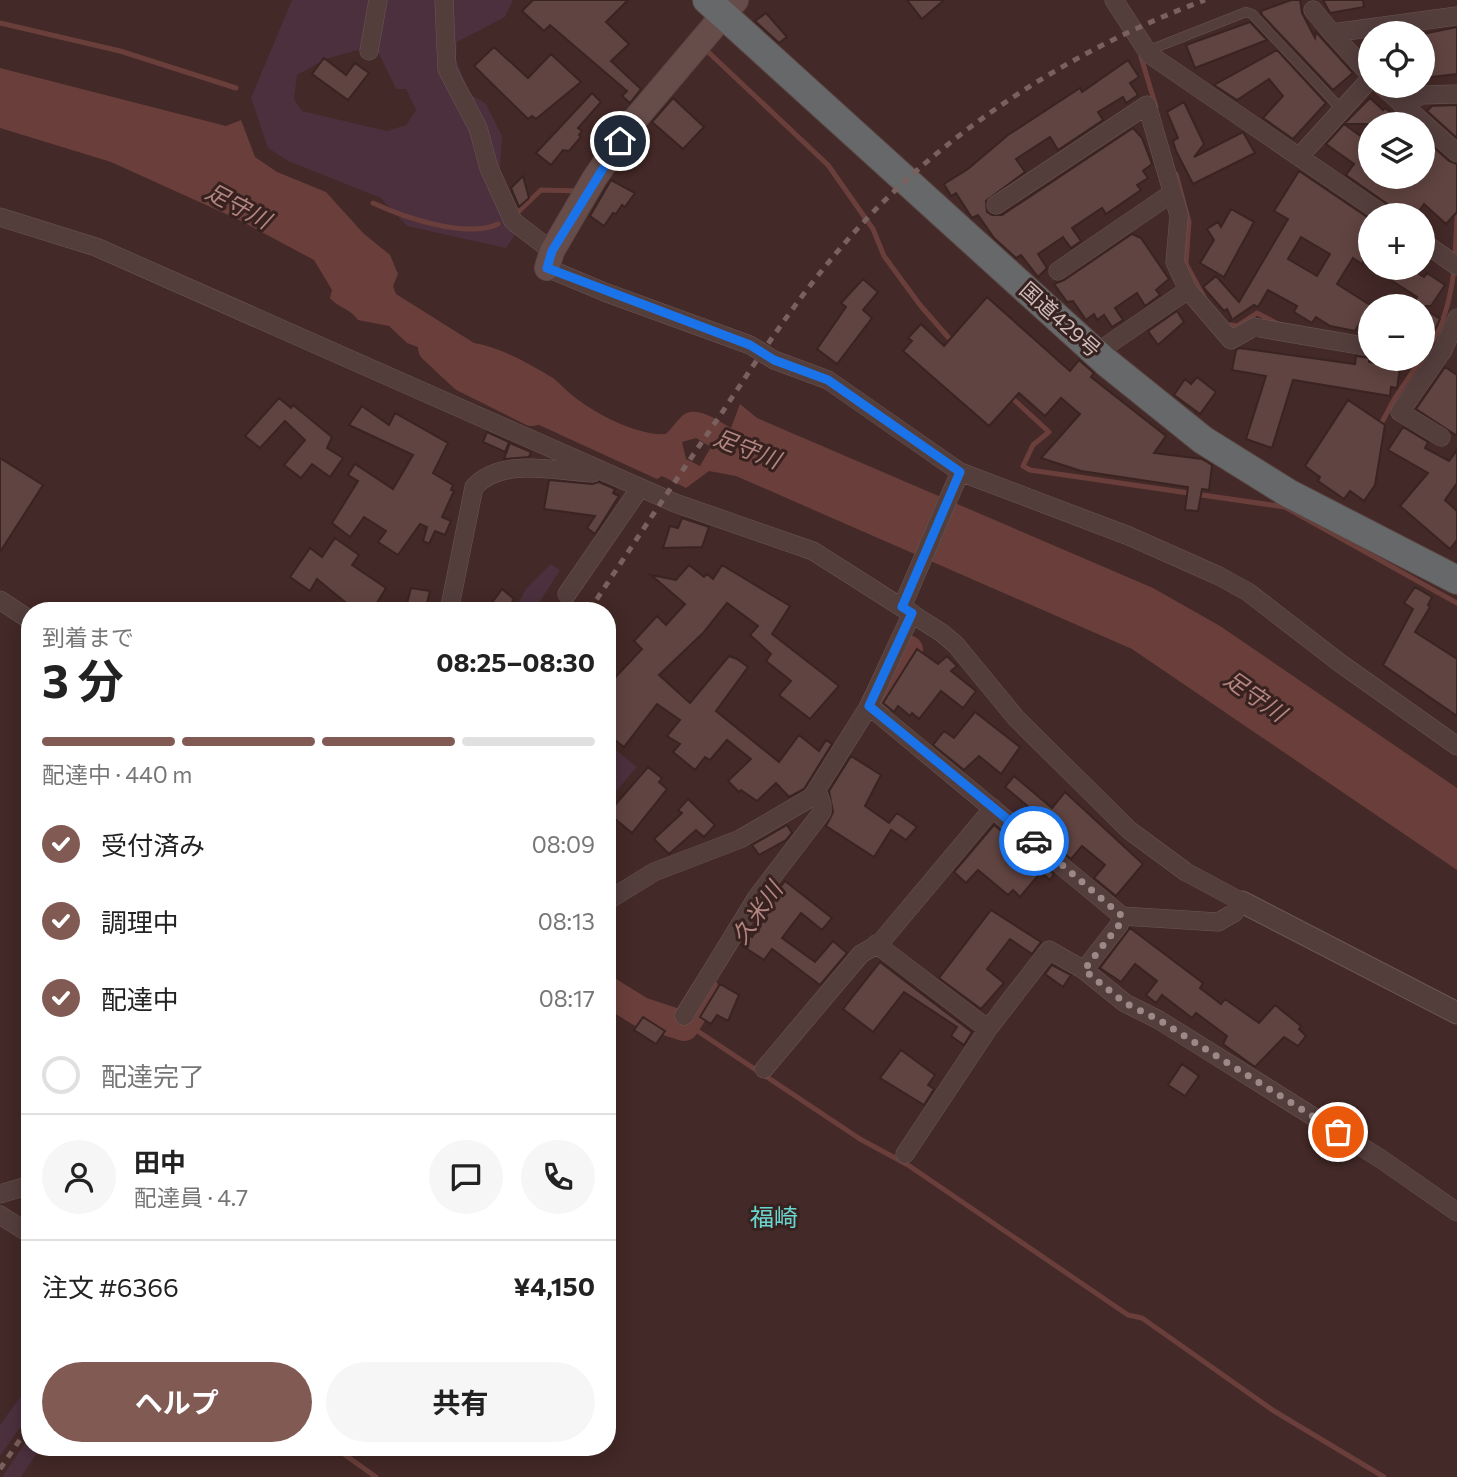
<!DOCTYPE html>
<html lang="ja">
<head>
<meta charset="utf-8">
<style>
  body { margin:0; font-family:Commissioner,"Noto Sans JP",sans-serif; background:#f6f6f6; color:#222; height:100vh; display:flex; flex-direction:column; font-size:26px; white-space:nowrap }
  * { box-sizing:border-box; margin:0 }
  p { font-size:23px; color:#767676 }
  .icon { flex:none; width:38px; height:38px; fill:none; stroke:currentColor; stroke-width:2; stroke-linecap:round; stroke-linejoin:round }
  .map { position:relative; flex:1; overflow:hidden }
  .panel { position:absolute; left:21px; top:602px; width:595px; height:854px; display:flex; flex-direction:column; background:#fff; border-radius:28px; box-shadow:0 4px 18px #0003 }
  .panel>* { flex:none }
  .buttons { position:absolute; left:1358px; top:21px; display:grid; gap:14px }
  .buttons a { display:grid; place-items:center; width:77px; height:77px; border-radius:50%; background:#fff; box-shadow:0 4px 18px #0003; font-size:35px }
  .pin { position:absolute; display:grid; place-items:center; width:60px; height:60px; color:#fff; margin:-30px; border:4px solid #fff; border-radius:50%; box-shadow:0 2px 7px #0007 }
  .courier { position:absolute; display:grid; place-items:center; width:70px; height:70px; margin:-35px; border:5px solid #1a73e8; border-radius:50%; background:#fff; color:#222; box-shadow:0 2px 9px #0007 }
  .overview em { font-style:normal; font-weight:700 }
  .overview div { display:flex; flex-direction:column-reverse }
  .overview { display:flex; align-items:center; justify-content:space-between; height:119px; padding:0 21px }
  h1 { font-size:46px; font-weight:700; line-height:52px }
  .bar { display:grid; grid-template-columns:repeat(4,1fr); gap:10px 7px; align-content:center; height:84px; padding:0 21px }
  .bar i { height:9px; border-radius:5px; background:#e0e0e0 }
  .bar .selected { background:#825a54 }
  .bar p { grid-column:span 4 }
  .line { display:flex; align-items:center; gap:18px; padding:0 21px; border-top:2px solid #e0e0e0 }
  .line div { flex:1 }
  .round { display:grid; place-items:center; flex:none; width:74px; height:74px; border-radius:37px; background:#f6f6f6 }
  ol { padding:0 21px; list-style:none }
  li { display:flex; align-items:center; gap:21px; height:77px }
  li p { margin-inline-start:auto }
  li .icon { padding:7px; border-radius:50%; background:#825a54; color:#fff; stroke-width:4 }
  li:last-child { color:#767676 }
  li i { width:38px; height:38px; border:4px solid #e0e0e0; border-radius:50% }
  .primary-button { display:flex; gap:14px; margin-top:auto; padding:14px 21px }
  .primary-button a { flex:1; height:80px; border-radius:42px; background:#825a54; color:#fff; font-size:28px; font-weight:700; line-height:80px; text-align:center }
  .primary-button a+a { background:#f6f6f6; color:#222 }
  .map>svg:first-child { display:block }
</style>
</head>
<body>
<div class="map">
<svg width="1457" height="1477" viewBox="0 0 1457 1477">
  <rect width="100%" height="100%" fill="#432927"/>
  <path fill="#4c303e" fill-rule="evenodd" d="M292,0H513L505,17L457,42L456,59L469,93L486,104L502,136L498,202L515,235L506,248L407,226L381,198L288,161L268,148L251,98ZM358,50L378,52L396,89H406L416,110L406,125L387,131L302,111L294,99L297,75L326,59Z
    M551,564L560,570L534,611H515L525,590Z
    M607,743L637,767L607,802Z
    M30,1383V1413L0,1456V1425Z
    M30,1436V1447H41L21,1477H2Z"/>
  <path fill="#6a3f3b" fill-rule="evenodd" d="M0,68L226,126L241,120L255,157L277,172L326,192L363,233L390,255L398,274L393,286L396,294L474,343C500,347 530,364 553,378C560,383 566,391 573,396C596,414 637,436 666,434C672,428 676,422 682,416C696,404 718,421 731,428L740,404L757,418L1153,588L1220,626L1457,788V870L1132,649L736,476L709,471L686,488L662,476L657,479L500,407L491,399L499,391L497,385C467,366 435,384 418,347L407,343L389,326L358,320C350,308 338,308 330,298L332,290L314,260L237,219L111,162L0,128ZM696,438L711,447L700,466L686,459L682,442Z"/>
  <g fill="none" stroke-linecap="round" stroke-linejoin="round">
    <path stroke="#6a3f3b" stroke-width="5" d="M0,23L120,51L236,88
      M705,49L828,165L873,229L884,256L920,305L954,344
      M1141,57L1156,107
      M1176,174L1189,222L1186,264L1204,297
      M373,203C403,217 466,239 498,224
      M516,214L541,190L580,191
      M1455,258L1457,216
      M1226,324L1237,326L1257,313L1276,323
      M1010,396L1049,432L1033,445L1023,466L1030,470L1285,507L1457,603
      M1379,427C1385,418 1389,408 1395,398C1428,347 1446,335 1454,270
      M684,1026L696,1030L860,1139L908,1165L1128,1315L1142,1318L1274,1411L1384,1477
      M334,1447L376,1477"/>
    <path stroke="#6a3f3b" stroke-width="30" d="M433,348L464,377L532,411
      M875,705L908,650
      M607,991L641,1012L684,1026L705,992"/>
  </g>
  <path fill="#604441" stroke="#3a2422" stroke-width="2" fill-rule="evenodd" d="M533,0H628L606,22L629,44L611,61L641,89L630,103L622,96L627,91L550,25L544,31L522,11Z
    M907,0H944L922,19Z
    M1291,0H1300L1302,13L1315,38L1316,32L1353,73L1333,90L1262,15L1261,11Z
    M1323,0H1363L1364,7L1330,13Z
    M766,13L787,37L779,43L755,21Z
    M1250,22L1267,40L1195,68L1186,45Z
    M1457,27V74L1423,78V34Z
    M494,47L528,78L551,54L581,82L536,119L532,116L528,119L474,66Z
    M1277,50L1326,103L1293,139L1263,118L1283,96L1269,79L1237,100L1214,85Z
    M324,58L346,75L355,63L369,73L348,100L312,74Z
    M1128,60L1139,77L1130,83L1138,95L1126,103L1123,97L1098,112L1103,120L1058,150L1050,137L1016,159L1025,172L986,201L987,212L992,215H1002L1133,128L1142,138L1152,164L1143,171L1148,178L1137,185L1141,190L1106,214L1102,208L1072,228L1081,241L1071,248L1063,237L1038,254L1047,268L1038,277L1021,255L1016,258L994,238L978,215L972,218L956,193L951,196L944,184L968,169L1008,135L1080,88L1082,92Z
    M592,93L601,102L578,128L582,131L579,135L581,137L569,151L563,150L551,165L536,153Z
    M673,98L704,127L683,149L652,122Z
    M1370,98L1383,110L1385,108L1404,124H1344Z
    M1184,102L1204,144L1194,157L1243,132L1255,153L1193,184L1176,151L1173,141L1178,138L1167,112Z
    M1457,105V138L1427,111L1432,106Z
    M1344,124L1370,143V177H1402L1414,184L1418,177H1423V138L1449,161L1457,164V212L1446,224L1424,204L1416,215H1395L1390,206L1346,175L1354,164L1326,144Z
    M1299,171L1370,219V252L1362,264L1353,258L1337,284L1370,305L1355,331L1330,326L1316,317L1312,323L1294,312L1297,306L1268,290L1258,307L1254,305L1230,321L1231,317L1227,309L1224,311L1203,287L1216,276L1239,302L1288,219L1274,211ZM1301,237L1330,254L1317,276L1288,259Z
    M523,176L529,198L519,207L511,188Z
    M611,180L635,193L625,207L622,205L616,214L613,213L604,226L590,216Z
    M1231,209L1254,222L1224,277L1200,263L1214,240L1207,229L1218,222L1221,227Z
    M1132,234L1141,238L1169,279L1156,290L1160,295L1145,306L1137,293L1115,308L1123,320L1112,327L1104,315L1097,320L1094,314L1086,320L1073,301L1067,302L1054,284L1064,280Z
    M1372,268H1409L1424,277L1427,273L1445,285L1431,306H1413L1417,297Z
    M863,279L878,292L863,310L872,318L837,364L817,349L846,307L841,303Z
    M987,297L1070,371L1079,360L1094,373L1091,377L1166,436L1154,453L1202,459L1212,465L1209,490L1202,489L1198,511L1185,510L1188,487L1081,471L1041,458L1080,414L1061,398L1045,416L1019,393L989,426L903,351L912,341L908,338L921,324L944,346Z
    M1423,308L1440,319L1423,355Z
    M1177,311L1184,322L1158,345L1148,331Z
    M1239,348L1355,364L1356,356L1369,358V362L1400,368L1397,388L1391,387L1390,396L1293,380L1272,448L1246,439L1266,376L1232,370L1236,350Z
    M1445,367L1457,375V436L1416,409Z
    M1197,377L1216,392L1200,414L1174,395L1185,379L1191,384Z
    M279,398L291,408L293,405L332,437L327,448L343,458L330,477L312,464L301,478L284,465L305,440L285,421L260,448L245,436Z
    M1348,400L1385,425L1375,485L1364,501L1350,491L1344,499L1318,481L1320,477L1305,466Z
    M362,406L389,425L395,413L448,443L433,473L453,485L451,490L454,491L442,517L451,521L445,535L435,531L429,544L423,541L427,527L420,524L398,555L378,542L386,531L364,517L350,537L332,523L358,481L348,475L355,464L393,489L413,455L349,425Z
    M1403,427L1428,442L1425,448L1449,461L1457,450V483L1445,500L1457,511V540L1450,549L1400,506L1428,473L1388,450Z
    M487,432L509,442L505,452L483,442Z
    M510,443L531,452L529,457L504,459Z
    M0,458L43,485L0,552Z
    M549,480L592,484L599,482L615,489L613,493L619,496L595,534L587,528L595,516L544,509Z
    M682,518L709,527L702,547L663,548L670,526L678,528Z
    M335,538L359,555L352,565L386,588L372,611H356L317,579L310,591L290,577L310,548L322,557Z
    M689,565L704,577L707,574L713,579L722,565L790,606L772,634L839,686L810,719L779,695L791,681L766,661L771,654L750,635L758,626L727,603L703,633L659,675L690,703L729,656L737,659L748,667L716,711L779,762L799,735L819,751L826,740L832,744L804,789L789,797L776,783L757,801L741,790L739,792L728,781L751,759L727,740L710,760L705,757L695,770L673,752L680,744L667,736L680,720L657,704L624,747L607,734V693L612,686L609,684L642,649L634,641L657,616L666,625L685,604L651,575L676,580Z
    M1415,587L1432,597L1428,605L1430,607L1415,632L1457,659V716L1383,665L1413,609L1404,603Z
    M411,588L430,591L425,611H405Z
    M502,589L514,599L506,611H486Z
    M917,649L938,664L947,656L957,666L951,671L976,691L963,708L941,691L919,719L912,713L910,716L898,706L894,712L883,703Z
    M975,712L1020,747L1001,774L979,756L964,770L933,745L944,731L954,738Z
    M851,756L881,775L865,806L889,823L897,813L917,827L906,840L891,830L874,857L826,826L833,812L829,791Z
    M648,767L662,778L659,782L667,789L632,833L608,813Z
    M1014,776L1052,808L1065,792L1143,864L1116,896L1094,878L1105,865L1082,846L1071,859L1035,829L1043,819L1005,787Z
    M688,799L715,825L704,837L696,830L669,854L654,839L682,813L678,810Z
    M787,825L792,833L786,840L759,855L752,845Z
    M994,825L1054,874L1050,880L1041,872L1020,897L1013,890L1008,895L978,870L966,883L954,872Z
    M785,881L832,918L822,930L801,913L782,938L815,962L833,941L847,953L820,985L772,949L764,960L741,945L748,934L752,937L769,911L764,907Z
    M991,910L1041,942L1032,954L1010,939L987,969L1004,983L981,1009L939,978Z
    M1130,928L1203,983L1200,988L1221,1004L1225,999L1259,1023L1275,1005L1301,1026L1299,1029L1306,1036L1298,1046L1284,1037L1255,1067L1223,1044L1227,1036L1196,1013L1192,1018L1162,995L1156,1003L1146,995L1157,981L1135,964L1121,982L1100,968Z
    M880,962L972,1032L964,1045L951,1036L957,1027L904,992L873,1032L843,1009Z
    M1052,965L1071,975L1063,987L1045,974Z
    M720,984L739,995L728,1021L717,1015L711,1024L700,1017Z
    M643,1017L665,1031L656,1044L634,1030Z
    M901,1050L935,1075L928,1085L934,1089L924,1105L880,1078Z
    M1182,1064L1199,1076L1185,1096L1168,1085Z"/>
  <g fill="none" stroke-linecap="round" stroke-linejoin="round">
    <g stroke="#6a5654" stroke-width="10">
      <path id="service" d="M1147,51L1246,12L1252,14L1342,110"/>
    </g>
    <g stroke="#6a5654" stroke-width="19">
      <path id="minor" d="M444,0L447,69L478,128L489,168L513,221L552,251
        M1114,0L1149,54L1384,215
        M1313,10L1332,33
        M369,51L378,0
        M1370,75L1332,33L1457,16
        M1382,86L1457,153
        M1403,106L1421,95L1457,94
        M1299,157L1370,79
        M996,205L1147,105L1179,215L1175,262L1188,290L1231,340L1254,327L1370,347
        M0,217L96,247L675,503L813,551L942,633L956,645L1016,718L1129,830L1186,872L1242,902L1234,913L1218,922L1122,916L869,706
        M1423,242L1457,266
        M547,268L607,293L750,345L774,360L828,380L960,472L1129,536L1219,576L1248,592L1340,663L1457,746
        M1058,271L1172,193
        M1096,353L1188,290
        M1441,437L1400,412L1443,350L1457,318
        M567,594L640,488
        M0,600L30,620
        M902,607L960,472
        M449,611L474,487C502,457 554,471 593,473
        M607,901L654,872L740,839L812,797L869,706L912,613
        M876,944L988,1029
        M1084,970L1119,925L1122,916
        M684,1016L757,897L822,812V804L817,791
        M764,1069L861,954L880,943L993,808
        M905,1154L988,1029L1049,950L1084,970L1125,1003L1159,1020L1381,1159L1457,1212
        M0,1194L30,1185
        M0,1215L30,1234"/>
    </g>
    <g stroke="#6a5654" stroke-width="23">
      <path id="tertiary" d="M1242,902L1457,1013"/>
    </g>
    <g stroke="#5c4745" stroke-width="26">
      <path id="secondary" d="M547,268L552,251L594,179L632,123L736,0"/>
    </g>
    <g stroke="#5a4543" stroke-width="30">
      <path id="trunk" d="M707,0L1106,362L1203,440L1288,493L1457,580"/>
    </g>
    <use href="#service" stroke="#533e3c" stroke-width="9"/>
    <use href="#minor" stroke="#533e3c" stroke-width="18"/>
    <use href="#tertiary" stroke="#533e3c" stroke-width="21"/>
    <use href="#secondary" stroke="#664d4a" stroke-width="24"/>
    <use href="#trunk" stroke="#66686a" stroke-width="28"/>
    <path stroke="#7a605e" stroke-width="5" stroke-dasharray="7 7" stroke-linecap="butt" d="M589,611C632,546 675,481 719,417C755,363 791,307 833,257C928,141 1065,52 1205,0
      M0,1469L30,1425"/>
  </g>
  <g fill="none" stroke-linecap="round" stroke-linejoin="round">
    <path stroke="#9c8886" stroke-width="7" stroke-dasharray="0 12.6" d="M1034,841L1122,916L1119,925L1084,970L1125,1003L1159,1020L1338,1132"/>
    <path stroke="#1a73e8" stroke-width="9" d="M620,141L552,251L547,268L750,345L774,360L828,380L960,472L902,607L912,613L869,706L1034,841"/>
  </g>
  <g text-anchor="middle" stroke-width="6" stroke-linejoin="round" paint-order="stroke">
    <g font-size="21" fill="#ccbbb9" stroke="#382220">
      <text transform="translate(1060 320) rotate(42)" y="7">国道429号</text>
    </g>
    <g font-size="23" font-style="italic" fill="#b38580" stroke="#382220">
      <text transform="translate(238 206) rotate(28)" y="8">足守川</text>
      <text transform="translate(747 449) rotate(21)" y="8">足守川</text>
      <text transform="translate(1255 696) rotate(35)" y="8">足守川</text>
      <text transform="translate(757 913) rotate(-55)" y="8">久米川</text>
    </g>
    <g font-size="24" fill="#6ad6d0" stroke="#382220">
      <text x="774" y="1226">福崎</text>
    </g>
  </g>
</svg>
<div class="buttons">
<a><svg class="icon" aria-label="locate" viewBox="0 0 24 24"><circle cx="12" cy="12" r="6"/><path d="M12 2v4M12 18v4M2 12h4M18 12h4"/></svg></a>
<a><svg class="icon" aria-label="layers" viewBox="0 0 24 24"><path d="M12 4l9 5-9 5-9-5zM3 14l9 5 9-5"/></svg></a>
<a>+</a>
<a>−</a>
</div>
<div class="pin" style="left:1338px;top:1132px;background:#ea580c"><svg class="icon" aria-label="bag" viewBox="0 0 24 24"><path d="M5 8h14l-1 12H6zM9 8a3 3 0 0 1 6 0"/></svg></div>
<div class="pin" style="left:620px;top:141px;background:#1f2937"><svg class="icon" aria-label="home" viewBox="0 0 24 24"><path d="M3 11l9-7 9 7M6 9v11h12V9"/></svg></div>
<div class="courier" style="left:1034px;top:841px"><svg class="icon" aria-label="car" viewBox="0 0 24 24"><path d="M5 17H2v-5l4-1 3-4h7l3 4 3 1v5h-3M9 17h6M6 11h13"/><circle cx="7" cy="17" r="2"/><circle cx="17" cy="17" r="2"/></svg></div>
<section class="panel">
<div class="overview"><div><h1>3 分</h1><p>到着まで</p></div><em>08:25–08:30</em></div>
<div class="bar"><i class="selected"></i><i class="selected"></i><i class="selected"></i><i></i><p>配達中 · 440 m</p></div>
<ol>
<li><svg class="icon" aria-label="check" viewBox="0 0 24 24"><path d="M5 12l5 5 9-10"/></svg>受付済み<p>08:09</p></li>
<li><svg class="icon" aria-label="check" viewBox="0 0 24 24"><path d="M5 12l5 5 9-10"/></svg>調理中<p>08:13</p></li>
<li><svg class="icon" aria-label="check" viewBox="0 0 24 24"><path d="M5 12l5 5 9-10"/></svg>配達中<p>08:17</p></li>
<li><i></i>配達完了</li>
</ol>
<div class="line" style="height:126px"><a class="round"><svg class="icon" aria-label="person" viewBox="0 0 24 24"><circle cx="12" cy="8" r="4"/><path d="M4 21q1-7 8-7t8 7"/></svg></a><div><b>田中</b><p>配達員 · 4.7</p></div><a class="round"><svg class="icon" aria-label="chat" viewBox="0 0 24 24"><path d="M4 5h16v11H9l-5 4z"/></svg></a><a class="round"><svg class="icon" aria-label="phone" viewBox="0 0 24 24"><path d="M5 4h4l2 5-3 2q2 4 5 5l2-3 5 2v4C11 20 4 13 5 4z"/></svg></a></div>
<div class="line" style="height:91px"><div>注文 #6366</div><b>¥4,150</b></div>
<div class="primary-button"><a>ヘルプ</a><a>共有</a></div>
</section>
</div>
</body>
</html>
